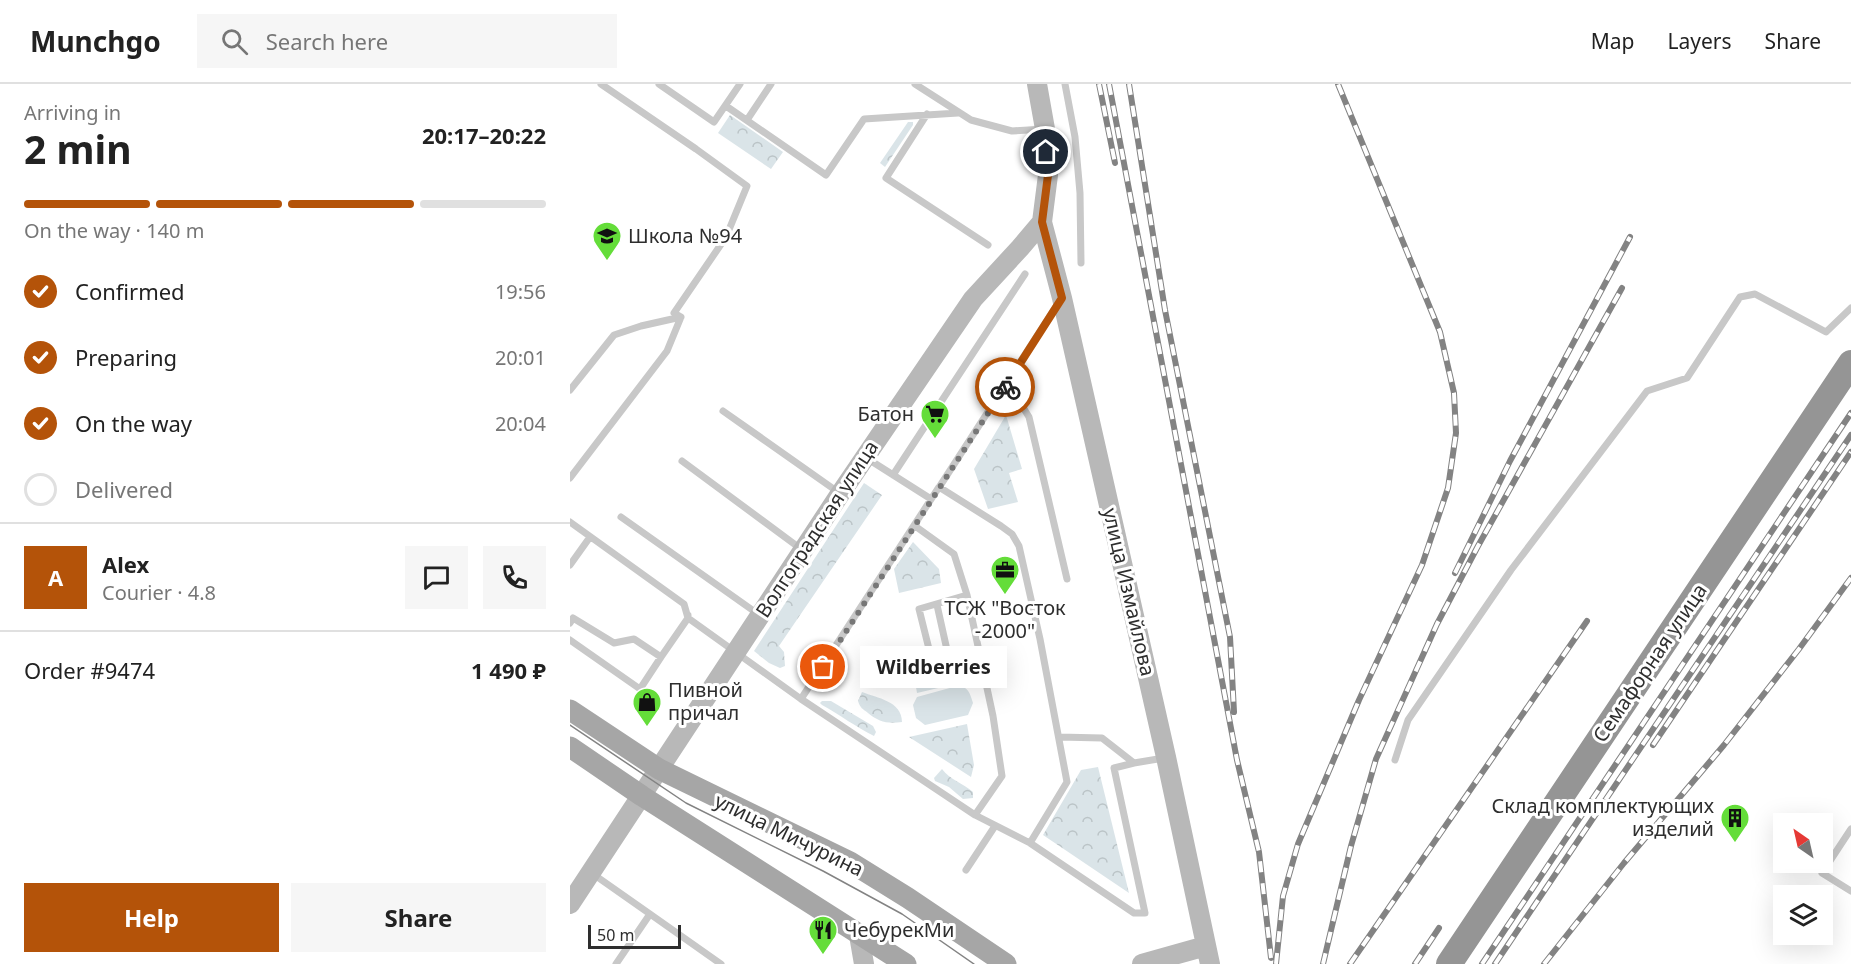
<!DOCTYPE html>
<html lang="en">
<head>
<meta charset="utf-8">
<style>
  body { margin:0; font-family:"Noto Sans",sans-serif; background:#f6f6f6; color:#222; height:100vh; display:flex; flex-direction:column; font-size:22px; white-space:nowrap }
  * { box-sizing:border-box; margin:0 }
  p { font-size:20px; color:#767676 }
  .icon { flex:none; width:33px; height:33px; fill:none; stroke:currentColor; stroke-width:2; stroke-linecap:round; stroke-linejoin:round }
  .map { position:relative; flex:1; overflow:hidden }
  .sheet { display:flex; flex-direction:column; background:#fff; width:570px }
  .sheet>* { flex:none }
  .needle { width:39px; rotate:326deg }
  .controls { position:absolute; left:1203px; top:729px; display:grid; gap:12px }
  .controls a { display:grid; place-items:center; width:60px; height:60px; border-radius:0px; background:#fff; box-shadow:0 6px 24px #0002; font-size:30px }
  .scale { position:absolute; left:18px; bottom:15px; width:93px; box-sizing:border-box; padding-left:6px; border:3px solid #2e2e2e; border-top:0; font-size:16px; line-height:21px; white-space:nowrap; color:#2e2e2e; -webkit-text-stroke:4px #fff; paint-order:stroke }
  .pin { position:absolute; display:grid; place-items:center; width:51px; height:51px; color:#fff; margin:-26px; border:3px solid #fff; border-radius:50%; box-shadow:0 2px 6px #0007 }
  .courier { position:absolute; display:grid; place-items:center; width:60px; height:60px; margin:-30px; border:4px solid #b45309; border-radius:50%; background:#fff; color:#222; box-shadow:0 2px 8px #0007 }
  .bubble { position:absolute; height:42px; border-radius:0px; background:#fff; box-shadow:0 6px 24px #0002; font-size:20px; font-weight:700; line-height:42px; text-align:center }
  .summary em { font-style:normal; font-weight:700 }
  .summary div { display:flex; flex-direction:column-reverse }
  .summary { display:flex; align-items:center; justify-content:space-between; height:102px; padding:0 24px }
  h1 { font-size:39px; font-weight:700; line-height:45px }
  .bar { display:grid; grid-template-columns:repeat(4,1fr); gap:9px 6px; align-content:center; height:72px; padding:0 24px }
  .bar i { height:8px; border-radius:4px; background:#e0e0e0 }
  .bar .selected { background:#b45309 }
  .bar p { grid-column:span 4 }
  .line { display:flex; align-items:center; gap:15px; padding:0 24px; border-top:2px solid #e0e0e0 }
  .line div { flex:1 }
  .round { display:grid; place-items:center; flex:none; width:63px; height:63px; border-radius:0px; background:#f6f6f6 }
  ol { padding:0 24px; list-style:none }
  li { display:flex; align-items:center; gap:18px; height:66px }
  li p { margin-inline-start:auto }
  li .icon { padding:6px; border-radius:50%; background:#b45309; color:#fff; stroke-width:4 }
  li:last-child { color:#767676 }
  li i { width:33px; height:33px; border:3px solid #e0e0e0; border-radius:50% }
  .button { display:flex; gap:12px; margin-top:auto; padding:12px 24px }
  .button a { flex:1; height:69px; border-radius:0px; background:#b45309; color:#fff; font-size:24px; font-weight:700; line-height:69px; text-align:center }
  .button a+a { background:#f6f6f6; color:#222 }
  header { display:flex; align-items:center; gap:36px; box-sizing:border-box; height:84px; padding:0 30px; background:#fff; border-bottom:2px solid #e0e0e0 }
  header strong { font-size:28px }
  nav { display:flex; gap:33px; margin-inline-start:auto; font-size:21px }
  .search { width:420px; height:54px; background:#f6f6f6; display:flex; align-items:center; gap:15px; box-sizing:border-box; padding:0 21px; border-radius:0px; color:#767676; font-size:22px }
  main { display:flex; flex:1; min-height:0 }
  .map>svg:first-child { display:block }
</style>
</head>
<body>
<header>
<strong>Munchgo</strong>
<div class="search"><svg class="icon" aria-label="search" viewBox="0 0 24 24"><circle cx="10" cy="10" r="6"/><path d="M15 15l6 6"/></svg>Search here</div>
<nav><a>Map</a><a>Layers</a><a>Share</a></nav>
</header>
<main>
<section class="sheet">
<div class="summary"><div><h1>2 min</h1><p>Arriving in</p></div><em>20:17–20:22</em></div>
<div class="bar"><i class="selected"></i><i class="selected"></i><i class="selected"></i><i></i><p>On the way · 140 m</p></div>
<ol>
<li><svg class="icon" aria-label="check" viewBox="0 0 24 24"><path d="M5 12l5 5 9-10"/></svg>Confirmed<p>19:56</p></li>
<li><svg class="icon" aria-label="check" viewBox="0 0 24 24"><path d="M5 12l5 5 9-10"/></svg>Preparing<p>20:01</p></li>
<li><svg class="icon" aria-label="check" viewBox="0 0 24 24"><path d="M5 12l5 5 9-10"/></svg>On the way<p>20:04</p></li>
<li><i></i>Delivered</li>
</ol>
<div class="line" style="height:108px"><b class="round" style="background:#b45309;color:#fff">A</b><div><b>Alex</b><p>Courier · 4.8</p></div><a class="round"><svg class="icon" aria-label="chat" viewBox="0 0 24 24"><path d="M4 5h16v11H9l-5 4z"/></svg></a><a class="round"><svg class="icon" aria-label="phone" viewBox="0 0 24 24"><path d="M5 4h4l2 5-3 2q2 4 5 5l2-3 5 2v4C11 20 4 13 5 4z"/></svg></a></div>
<div class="line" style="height:78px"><div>Order #9474</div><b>1 490 ₽</b></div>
<div class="button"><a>Help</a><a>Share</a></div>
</section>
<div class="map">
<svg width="1281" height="880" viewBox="0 0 1281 880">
  <defs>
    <pattern id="forest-crowns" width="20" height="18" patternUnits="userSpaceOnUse" patternTransform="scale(1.5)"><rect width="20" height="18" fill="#dae4e8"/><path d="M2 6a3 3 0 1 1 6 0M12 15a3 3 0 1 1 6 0" fill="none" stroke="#bbc4c7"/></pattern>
  </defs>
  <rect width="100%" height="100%" fill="#fff"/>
  <path fill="url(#forest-crowns)" d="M160,31L213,68L201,85L148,49Z
    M338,38H343V41L315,83L310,79Z
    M436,331L452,385L439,389L448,418L418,425L404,385Z
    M294,399L312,411L209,562L214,568L215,582L210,584L199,579L184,567Z
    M343,458L369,485L371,499L329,509L324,485Z
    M292,608C307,614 332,617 332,638C317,640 309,638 298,629C293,625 290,624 288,617Z
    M252,617H261L266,620L303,642L306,648L304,652C286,643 270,631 252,621L250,619Z
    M397,640L404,681L401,693L339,653Z
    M528,683L559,809L473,751L511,686Z
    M372,685C380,696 393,699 403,708V714L393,715L379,703L365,697L364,694Z"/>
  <path fill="#dae4e8" d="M377,583L381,601L347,609L344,591Z
    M387,602C398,602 400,609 403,619L398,631L355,641L346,634L343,621L347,613Z"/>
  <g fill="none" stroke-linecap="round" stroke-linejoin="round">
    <path stroke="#c8c8c8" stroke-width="7" d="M89,0L144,38L170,0
      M345,0L401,36L442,47L474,45
      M495,0L505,53L510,109L511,179
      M156,22L256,91L294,35L388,29
      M357,30L316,94L418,161
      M177,36L201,0
      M438,299L459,333L497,495
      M0,306L44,251L71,242L111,233
      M153,327L268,408
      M298,375L361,415
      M112,377L231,465
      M323,391L455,190
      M0,394L97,267L111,233L104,229L156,153L177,102L126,65L31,0
      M368,405L489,218
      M51,433L188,530
      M0,438L114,520L118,534L231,615L369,403L431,442L442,450L449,462L470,555L497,698L460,759L405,731
      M0,481L20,453
      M367,521L377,566L360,569L349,525L397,511
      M0,539L3,534L44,559L64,555L91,573L118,534V531
      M0,556L70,605L91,573
      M231,615L405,731L432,692L423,632L397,511L384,470L345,442L346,440
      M489,653L532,654L564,679L594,674
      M825,676L838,636L941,486L1077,307L1117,294L1170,213L1185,210L1256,248L1281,224
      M1281,745L1252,789L1281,807
      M460,759L564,829H575L544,684L564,679
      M396,786L425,742
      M23,790L80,830L46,880
      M80,830L151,880"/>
    <path stroke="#b8b8b8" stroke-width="20" d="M472,138L492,214L596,673L640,880
      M0,820L270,410L403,215L450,164L472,138L478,91L475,45L467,0
      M289,851L294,880
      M572,880L636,862"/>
    <path stroke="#a6a6a6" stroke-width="21" d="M0,626L89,685L280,778L338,814L436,880
      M0,663L72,712L336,880"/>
    <path stroke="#959595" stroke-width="26" d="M879,880L1281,279"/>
    <path stroke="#838383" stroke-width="1.5" d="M0,641L116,719L253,787L332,830L404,880"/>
    <g stroke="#838383" stroke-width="6">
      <path id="rail" d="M529,0L545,79
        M539,0L667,676L689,768L701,874
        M559,0L595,226L660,553L664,628
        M885,489L940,377L1060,153
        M1083,661L1281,368
        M706,880L713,812L728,760L789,616L852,481L878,404L886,349L884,309L870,248L768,0
        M753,880L781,762L806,675L867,540L908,462L1052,204
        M780,880L1017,537
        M845,880L869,844
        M912,880L1281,329
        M925,880L1281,351
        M974,880L1054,779L1154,661L1229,565L1281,494"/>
    </g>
    <use href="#rail" stroke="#fff" stroke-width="4" stroke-dasharray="11" stroke-linecap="butt"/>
  </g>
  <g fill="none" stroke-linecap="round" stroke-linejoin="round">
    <path stroke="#777" stroke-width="6" stroke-dasharray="0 10.8" d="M253,583L435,303"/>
    <path stroke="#b45309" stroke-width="8" d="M435,303L492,214L472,138L478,91L476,68"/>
  </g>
  <defs>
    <g id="school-pin" transform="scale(1.5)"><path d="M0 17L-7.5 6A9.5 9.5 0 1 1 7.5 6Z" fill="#64dd39" stroke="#fff"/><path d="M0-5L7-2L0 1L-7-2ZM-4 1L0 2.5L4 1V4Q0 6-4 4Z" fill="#111"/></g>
    <g id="supermarket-pin" transform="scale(1.5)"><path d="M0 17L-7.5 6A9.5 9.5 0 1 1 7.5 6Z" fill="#64dd39" stroke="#fff"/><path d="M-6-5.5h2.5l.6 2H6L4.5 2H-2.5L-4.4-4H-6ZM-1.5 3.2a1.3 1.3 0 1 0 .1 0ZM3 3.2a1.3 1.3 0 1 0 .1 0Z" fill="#111"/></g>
    <g id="office-pin" transform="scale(1.5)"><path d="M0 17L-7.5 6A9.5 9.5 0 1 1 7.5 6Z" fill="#64dd39" stroke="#fff"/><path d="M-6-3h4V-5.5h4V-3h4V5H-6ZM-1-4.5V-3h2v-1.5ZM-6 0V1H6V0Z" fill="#111"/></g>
    <g id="shop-pin" transform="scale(1.5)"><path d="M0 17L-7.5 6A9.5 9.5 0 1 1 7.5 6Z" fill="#64dd39" stroke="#fff"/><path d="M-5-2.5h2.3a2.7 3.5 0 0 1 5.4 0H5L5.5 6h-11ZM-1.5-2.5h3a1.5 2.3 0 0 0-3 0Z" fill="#111"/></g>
    <g id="building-pin" transform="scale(1.5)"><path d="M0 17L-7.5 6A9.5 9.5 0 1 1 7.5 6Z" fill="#64dd39" stroke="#fff"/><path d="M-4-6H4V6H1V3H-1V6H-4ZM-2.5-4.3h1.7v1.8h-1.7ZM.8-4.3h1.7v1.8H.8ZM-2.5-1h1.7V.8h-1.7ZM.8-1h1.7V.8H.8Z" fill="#111"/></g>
    <g id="restaurant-pin" transform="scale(1.5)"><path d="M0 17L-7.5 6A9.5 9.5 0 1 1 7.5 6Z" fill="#64dd39" stroke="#fff"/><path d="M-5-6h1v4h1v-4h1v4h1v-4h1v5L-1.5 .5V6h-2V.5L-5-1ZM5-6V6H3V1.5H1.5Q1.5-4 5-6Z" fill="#111"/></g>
  </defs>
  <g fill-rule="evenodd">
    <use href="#school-pin" x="37" y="152"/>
    <use href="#supermarket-pin" x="365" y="330"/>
    <use href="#office-pin" x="435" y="486"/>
    <use href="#shop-pin" x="77" y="618"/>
    <use href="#building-pin" x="1165" y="734"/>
    <use href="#restaurant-pin" x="253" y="846"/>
  </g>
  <g text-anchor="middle" stroke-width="6" stroke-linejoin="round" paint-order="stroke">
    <g font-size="20" fill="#2e2e2e" stroke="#fff" text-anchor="start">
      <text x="58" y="159">Школа №94</text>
      <text x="344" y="337" text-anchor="end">Батон</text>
      <text x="435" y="531" text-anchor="middle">ТСЖ "Восток<tspan x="435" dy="23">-2000"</tspan></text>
      <text x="98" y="613">Пивной<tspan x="98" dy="23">причал</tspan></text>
      <text x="1144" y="729" text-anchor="end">Склад комплектующих<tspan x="1144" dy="23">изделий</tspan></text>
      <text x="274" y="853">ЧебурекМи</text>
    </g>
    <g font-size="20" fill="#2e2e2e" stroke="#fff">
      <text transform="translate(247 445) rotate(-57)" y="7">Волгоградская улица</text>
      <text transform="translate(559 508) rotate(77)" y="7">улица Измайлова</text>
      <text transform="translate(1080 579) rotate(-56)" y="7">Семафорная улица</text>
      <text transform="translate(219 751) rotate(26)" y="7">улица Мичурина</text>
    </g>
  </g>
</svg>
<div class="controls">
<a><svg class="needle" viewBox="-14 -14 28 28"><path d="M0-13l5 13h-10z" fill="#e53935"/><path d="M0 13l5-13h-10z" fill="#767676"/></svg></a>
<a><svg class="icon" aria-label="layers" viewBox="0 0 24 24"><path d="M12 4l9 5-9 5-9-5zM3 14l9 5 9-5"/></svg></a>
</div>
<div class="scale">50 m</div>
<div class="pin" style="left:253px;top:583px;background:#ea580c"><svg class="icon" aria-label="bag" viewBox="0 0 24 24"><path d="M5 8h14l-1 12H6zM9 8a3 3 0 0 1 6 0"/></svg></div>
<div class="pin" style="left:476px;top:68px;background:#1f2937"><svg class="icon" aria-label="home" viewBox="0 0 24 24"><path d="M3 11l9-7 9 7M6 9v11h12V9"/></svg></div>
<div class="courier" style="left:435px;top:303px"><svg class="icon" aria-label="bike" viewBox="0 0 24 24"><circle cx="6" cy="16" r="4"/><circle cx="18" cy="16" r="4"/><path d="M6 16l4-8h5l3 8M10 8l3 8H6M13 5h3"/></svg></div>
<div class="bubble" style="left:290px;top:562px;width:147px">Wildberries</div>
</div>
</main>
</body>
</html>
